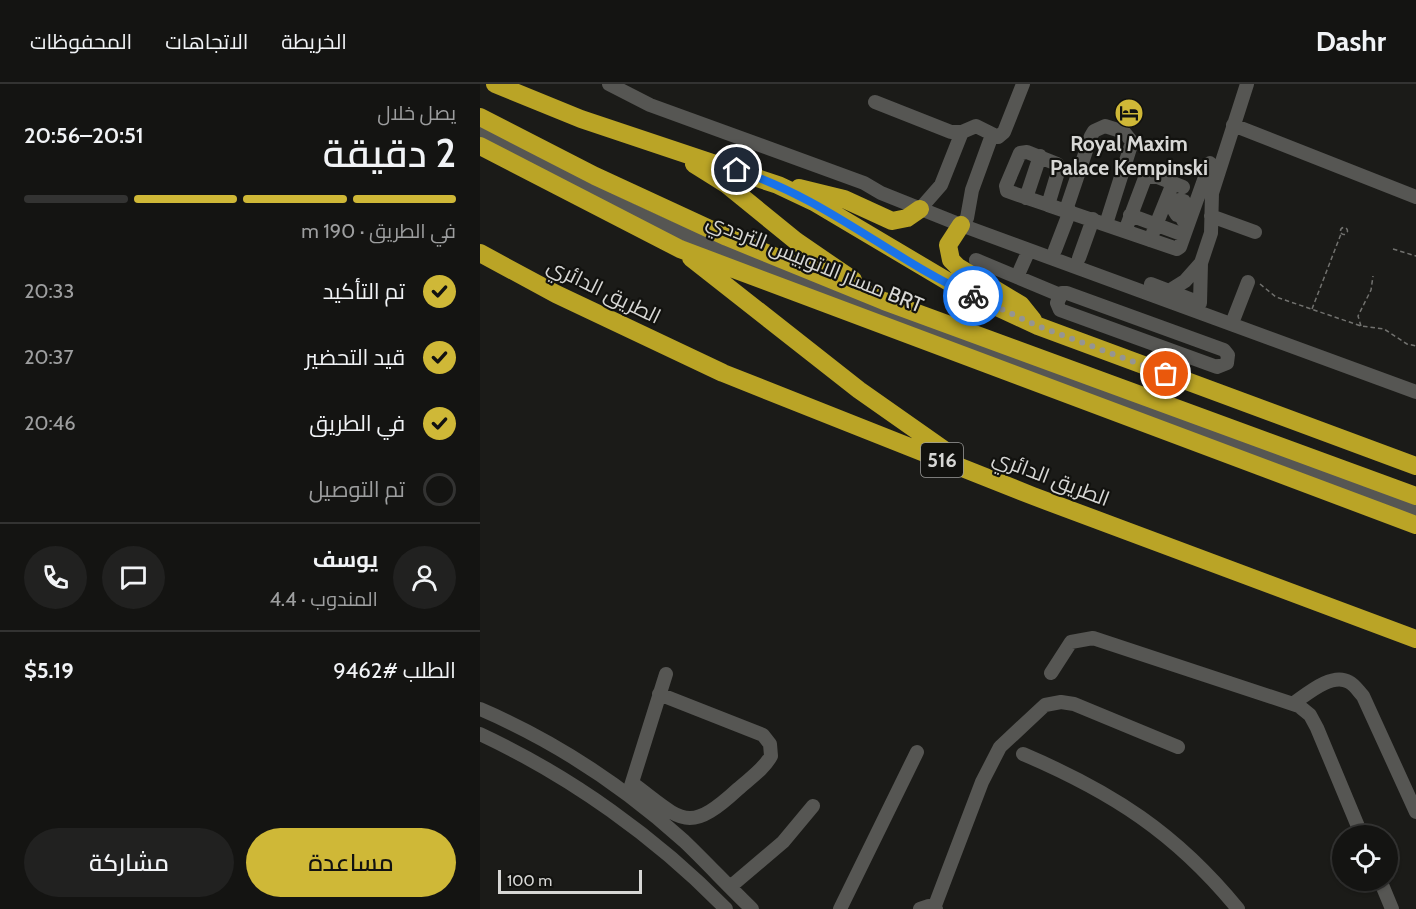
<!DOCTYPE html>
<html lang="ar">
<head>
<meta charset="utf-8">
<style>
  body { margin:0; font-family:Cabin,Cairo,sans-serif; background:#212120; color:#f1f3f6; direction:rtl; height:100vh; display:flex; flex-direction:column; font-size:22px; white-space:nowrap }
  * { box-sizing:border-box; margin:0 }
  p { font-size:20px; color:#9d9e9f }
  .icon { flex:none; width:33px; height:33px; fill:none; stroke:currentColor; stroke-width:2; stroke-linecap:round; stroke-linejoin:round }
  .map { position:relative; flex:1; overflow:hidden; direction:ltr }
  .details { display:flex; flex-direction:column; background:#141412; width:480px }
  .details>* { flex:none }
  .tools { position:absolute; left:852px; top:741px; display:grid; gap:12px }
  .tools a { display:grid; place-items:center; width:66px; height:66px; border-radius:50%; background:#141412; box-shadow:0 2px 4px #0004,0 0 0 2px #333332; font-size:30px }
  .scale { position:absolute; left:18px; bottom:15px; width:144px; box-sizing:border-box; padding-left:6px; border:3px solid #d7d7d5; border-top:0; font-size:16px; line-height:21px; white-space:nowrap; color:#d7d7d5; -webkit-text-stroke:4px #12120f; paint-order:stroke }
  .pin { position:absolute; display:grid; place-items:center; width:51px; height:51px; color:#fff; margin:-26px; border:3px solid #fff; border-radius:50%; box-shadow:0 2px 6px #0007 }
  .courier { position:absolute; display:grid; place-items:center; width:60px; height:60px; margin:-30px; border:4px solid #1a73e8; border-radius:50%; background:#fff; color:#222; box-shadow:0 2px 8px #0007 }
  .overview em { font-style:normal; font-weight:600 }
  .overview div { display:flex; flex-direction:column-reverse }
  .overview { display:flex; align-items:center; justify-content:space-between; height:102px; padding:0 24px }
  h1 { font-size:39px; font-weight:600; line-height:45px }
  .bar { display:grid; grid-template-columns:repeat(4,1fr); gap:9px 6px; align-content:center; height:72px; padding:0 24px }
  .bar i { height:8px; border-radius:4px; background:#333332 }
  .bar .active { background:#cfb837 }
  .bar p { grid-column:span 4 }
  .line { display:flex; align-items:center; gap:15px; padding:0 24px; border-top:2px solid #333332 }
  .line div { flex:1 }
  .round { display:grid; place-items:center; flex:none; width:63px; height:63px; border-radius:32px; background:#212120 }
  ol { padding:0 24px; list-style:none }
  li { display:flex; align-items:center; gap:18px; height:66px }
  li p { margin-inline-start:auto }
  li .icon { padding:6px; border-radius:50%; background:#cfb837; color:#111; stroke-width:4 }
  li:last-child { color:#9d9e9f }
  li i { width:33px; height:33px; border:3px solid #333332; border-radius:50% }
  .action { display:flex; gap:12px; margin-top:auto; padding:12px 24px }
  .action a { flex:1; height:69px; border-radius:36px; background:#cfb837; color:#111; font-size:24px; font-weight:600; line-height:69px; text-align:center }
  .action a+a { background:#212120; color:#f1f3f6 }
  header { display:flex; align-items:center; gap:36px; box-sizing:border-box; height:84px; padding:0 30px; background:#141412; border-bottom:2px solid #333332 }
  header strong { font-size:28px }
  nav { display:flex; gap:33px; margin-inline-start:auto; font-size:21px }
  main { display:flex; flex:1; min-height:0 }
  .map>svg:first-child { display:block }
</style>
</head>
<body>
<header>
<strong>Dashr</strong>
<nav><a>الخريطة</a><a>الاتجاهات</a><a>المحفوظات</a></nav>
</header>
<main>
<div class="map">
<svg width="936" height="825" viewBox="0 0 936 825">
  <rect width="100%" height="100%" fill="#1b1b18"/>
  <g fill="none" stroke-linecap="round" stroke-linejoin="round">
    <path stroke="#71716e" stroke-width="1.5" stroke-dasharray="4.5 3" stroke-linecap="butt" d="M860.5 147a3.5 3.5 0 1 1 7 0a3.5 3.5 0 1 1-7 0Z
      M913,165L936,172
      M780,200L796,213L881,242L904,245L927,260L936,262
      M832,225L861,150
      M881,242L878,232L891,206L893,192"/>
    <path stroke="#565653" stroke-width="14" d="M129,0L170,21L384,99L401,109L481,141L936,308
      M395,18L471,48H482L496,42L518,53L524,48L543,0
      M753,41L936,113
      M0,45C146,135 318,198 478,258C631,315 783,372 936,428
      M546,114L560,72
      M568,121L527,107L526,102L540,69L547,68L577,80L578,88L568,121L697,165L700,163L730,79
      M440,125L461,101L482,48
      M586,126L611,52L614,47L625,42L644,48L652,58L626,140
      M650,131L704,151
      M697,131L692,123L699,116L704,117L708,126L703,136
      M731,132L775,148
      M481,141L487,134L492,106L512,51
      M645,147L665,94L675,92L703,103
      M670,156L693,99
      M575,166L590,127
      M599,174L613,135
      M496,176L580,211
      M537,193L549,166
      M671,200L715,217
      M582,209H587L744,266L748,271L747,279L737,283L580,226L577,219Z
      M686,212L689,207L705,197L721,179
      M720,219L721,179L731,149L732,109L767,0
      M754,234L768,198
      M571,589L591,558L613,554L819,622L830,631L837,644L882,752
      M814,619C827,610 852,588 869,598C875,601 879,608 883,612L936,728
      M0,625C75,657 144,703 204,757C227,779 249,803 272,825
      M0,650C90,692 177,754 246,825
      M543,670C632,708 696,749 758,825
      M152,699C202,736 207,752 258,705C269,695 284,685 291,672L290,660L283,651L179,610
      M149,708L186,590
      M900,796L912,825
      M250,803L303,758L333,722
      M454,824L502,698L520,663L565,621L581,618L594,620L698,663
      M360,825L437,668
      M440,825L449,822L456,825"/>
    <path stroke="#baa426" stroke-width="18" d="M15,0L101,35L298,101L334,118L489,210L558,242L936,382
      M0,33L115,92L247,153L404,217L936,412
      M0,62L200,165L936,441
      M214,80L246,100L316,157L373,196
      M319,104L364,115L412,137L427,134L440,125
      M481,141L468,161L471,176L478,183L541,221L553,236
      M0,169L76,210L243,289L553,412L936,555
      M211,174L379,306L473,372"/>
  </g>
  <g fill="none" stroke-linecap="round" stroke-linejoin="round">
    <path stroke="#959593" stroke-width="6" stroke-dasharray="0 10.8" d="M493,212L558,242L686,290"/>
    <path stroke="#1a73e8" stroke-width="8" d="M257,86C347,115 410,174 493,212"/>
  </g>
  <defs>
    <g id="hotel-disc" transform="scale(1.5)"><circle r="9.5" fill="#cfb837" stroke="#12120f"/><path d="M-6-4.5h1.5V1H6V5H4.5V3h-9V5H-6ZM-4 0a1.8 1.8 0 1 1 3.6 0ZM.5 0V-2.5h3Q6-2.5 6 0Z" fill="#111"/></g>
  </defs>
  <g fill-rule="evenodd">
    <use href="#hotel-disc" x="649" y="29"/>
  </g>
  <g text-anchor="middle" stroke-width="4.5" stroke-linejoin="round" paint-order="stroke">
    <rect fill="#12120f" stroke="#9c9c9a" stroke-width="1.5" x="441" y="359" width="42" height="34" rx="4.5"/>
    <g font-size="20" font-weight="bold" fill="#d7d7d5">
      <text x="462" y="383">516</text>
    </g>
    <g font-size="21" font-weight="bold" fill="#d7d7d5" stroke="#12120f">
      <text x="649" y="67">Royal Maxim<tspan x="649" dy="24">Palace Kempinski</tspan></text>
    </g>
    <g font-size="21" fill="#d7d7d5" stroke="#12120f">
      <text transform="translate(335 179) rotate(22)" y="7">مسار الاتوبيس الترددي BRT</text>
      <text transform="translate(124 207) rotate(26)" y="7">الطريق الدائري</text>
      <text transform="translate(571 394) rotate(21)" y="7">الطريق الدائري</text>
    </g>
  </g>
</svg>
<div class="tools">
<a><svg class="icon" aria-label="locate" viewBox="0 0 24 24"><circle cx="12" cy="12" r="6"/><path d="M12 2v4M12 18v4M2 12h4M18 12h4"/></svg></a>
</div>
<div class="scale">100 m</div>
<div class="pin" style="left:686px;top:290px;background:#ea580c"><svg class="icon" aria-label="bag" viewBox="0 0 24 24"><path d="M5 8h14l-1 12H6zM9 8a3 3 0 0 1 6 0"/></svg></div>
<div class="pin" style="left:257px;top:86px;background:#1f2937"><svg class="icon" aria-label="home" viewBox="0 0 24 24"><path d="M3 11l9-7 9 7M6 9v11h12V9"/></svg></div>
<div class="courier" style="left:493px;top:212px"><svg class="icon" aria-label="bike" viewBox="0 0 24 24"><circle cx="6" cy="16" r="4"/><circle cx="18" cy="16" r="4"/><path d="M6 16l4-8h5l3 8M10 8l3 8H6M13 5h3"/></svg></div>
</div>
<section class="details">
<div class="overview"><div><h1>2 دقيقة</h1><p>يصل خلال</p></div><em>20:51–20:56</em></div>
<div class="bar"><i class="active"></i><i class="active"></i><i class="active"></i><i></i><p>في الطريق · 190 m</p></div>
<ol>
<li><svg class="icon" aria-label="check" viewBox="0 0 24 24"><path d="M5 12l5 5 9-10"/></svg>تم التأكيد<p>20:33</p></li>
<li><svg class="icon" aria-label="check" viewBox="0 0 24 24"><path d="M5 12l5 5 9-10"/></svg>قيد التحضير<p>20:37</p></li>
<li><svg class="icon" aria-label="check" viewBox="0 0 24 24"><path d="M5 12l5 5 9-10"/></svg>في الطريق<p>20:46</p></li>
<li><i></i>تم التوصيل</li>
</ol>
<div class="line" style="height:108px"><a class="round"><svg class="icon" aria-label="person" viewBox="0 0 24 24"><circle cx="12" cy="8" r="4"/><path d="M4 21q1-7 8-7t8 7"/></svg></a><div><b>يوسف</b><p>المندوب · 4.4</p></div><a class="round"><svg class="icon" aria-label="chat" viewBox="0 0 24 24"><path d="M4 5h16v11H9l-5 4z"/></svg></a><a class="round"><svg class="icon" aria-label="phone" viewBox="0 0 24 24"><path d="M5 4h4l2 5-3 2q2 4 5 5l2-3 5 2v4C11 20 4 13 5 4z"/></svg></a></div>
<div class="line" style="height:78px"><div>الطلب #9462</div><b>$5.19</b></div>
<div class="action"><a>مساعدة</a><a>مشاركة</a></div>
</section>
</main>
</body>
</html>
